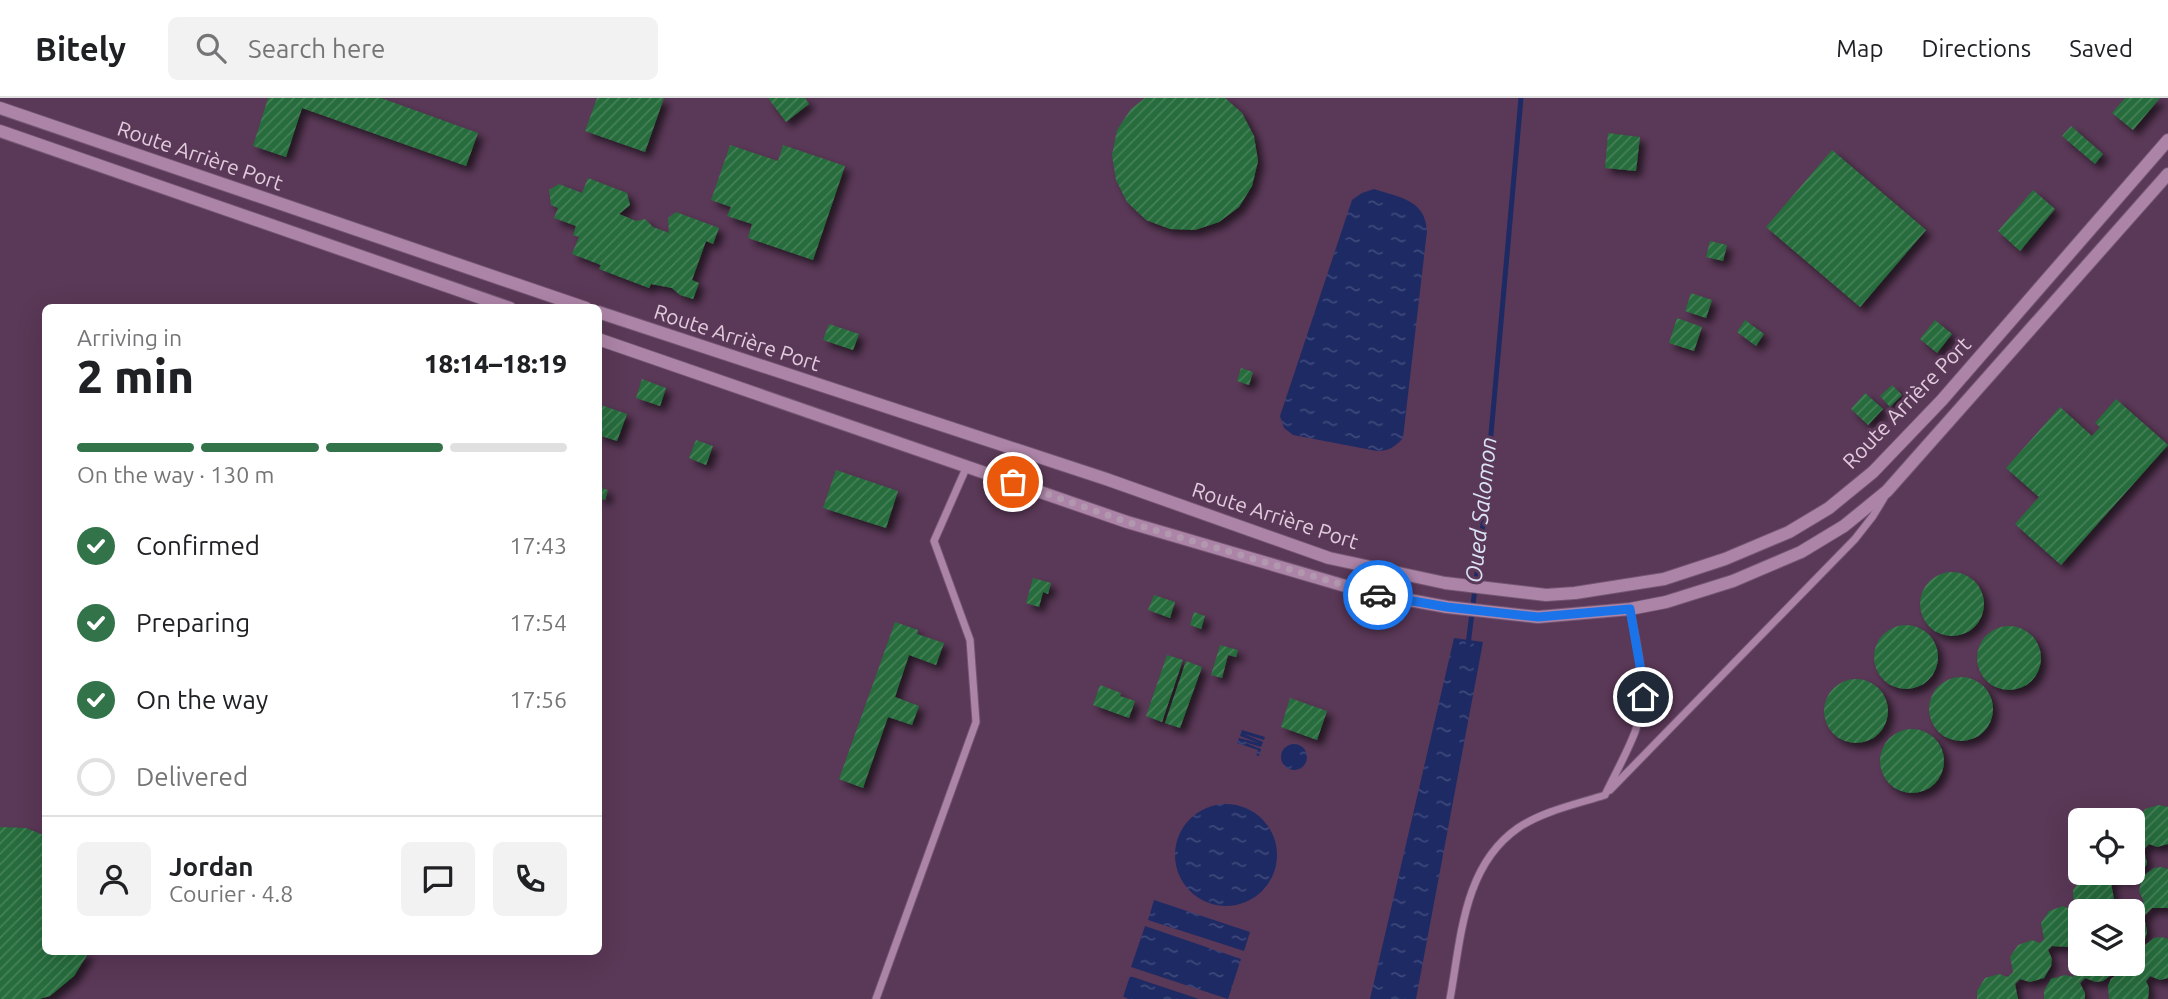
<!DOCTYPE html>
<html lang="en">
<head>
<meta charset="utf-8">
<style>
  body { margin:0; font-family:Ubuntu,sans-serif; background:#f2f2f2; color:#202124; height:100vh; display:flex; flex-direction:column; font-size:26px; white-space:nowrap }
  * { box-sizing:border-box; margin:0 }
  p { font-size:23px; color:#757577 }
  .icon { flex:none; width:38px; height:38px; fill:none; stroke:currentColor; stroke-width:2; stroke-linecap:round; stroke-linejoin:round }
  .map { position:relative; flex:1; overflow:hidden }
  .sheet { position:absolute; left:42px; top:206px; width:560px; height:651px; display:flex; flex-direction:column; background:#fff; border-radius:10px; box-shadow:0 7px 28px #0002 }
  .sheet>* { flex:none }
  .tools { position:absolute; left:2068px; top:710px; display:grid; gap:14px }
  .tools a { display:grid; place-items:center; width:77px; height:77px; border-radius:10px; background:#fff; box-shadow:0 7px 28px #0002; font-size:35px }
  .pin { position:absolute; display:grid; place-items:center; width:60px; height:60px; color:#fff; margin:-30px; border:4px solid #fff; border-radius:50%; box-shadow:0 2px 7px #0007 }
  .courier { position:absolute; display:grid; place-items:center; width:70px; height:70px; margin:-35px; border:5px solid #1a73e8; border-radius:50%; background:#fff; color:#222; box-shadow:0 2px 9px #0007 }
  .headline em { font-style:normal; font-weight:800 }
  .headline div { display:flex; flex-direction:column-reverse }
  .headline { display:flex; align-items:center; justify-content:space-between; height:119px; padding:0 35px }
  h1 { font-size:46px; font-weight:800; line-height:52px }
  .bar { display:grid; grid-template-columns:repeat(4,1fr); gap:10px 7px; align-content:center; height:84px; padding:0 35px }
  .bar i { height:9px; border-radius:5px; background:#e0e0e0 }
  .bar .current { background:#33734a }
  .bar p { grid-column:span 4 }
  .line { display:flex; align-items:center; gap:18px; padding:0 35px; border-top:2px solid #e0e0e0 }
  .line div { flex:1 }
  .round { display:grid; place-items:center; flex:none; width:74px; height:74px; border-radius:10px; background:#f2f2f2 }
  ol { padding:0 35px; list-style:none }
  li { display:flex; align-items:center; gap:21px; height:77px }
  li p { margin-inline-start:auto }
  li .icon { padding:7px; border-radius:50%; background:#33734a; color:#fff; stroke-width:4 }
  li:last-child { color:#757577 }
  li i { width:38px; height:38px; border:4px solid #e0e0e0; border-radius:50% }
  header { display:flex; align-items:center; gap:42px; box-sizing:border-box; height:98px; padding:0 35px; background:#fff; border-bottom:2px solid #e0e0e0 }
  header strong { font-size:33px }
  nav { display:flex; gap:38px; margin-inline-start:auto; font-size:24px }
  .search { width:490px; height:63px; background:#f2f2f2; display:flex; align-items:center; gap:18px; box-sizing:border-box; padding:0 24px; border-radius:10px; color:#757577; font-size:26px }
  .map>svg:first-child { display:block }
</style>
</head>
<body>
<header>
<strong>Bitely</strong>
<div class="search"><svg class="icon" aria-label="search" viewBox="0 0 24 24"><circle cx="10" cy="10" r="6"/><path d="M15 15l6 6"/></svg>Search here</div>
<nav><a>Map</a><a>Directions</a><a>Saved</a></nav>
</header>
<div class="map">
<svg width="2168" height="901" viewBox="0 0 2168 901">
  <defs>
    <pattern id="water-ripples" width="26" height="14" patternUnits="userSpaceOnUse" patternTransform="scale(1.75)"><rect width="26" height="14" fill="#1e2a64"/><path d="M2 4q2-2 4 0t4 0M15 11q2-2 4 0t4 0" fill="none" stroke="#3e487a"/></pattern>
    <pattern id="building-hatch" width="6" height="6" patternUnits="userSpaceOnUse" patternTransform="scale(1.75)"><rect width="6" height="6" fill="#276c3c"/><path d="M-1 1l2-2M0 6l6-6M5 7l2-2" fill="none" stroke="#468058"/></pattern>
    <filter id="shadow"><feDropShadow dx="5.5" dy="5.5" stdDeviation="3.5" flood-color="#0009"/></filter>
  </defs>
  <rect width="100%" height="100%" fill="#5a3857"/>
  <path fill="url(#water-ripples)" d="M1374,91C1400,100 1425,101 1427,133L1403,340C1395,349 1389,353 1377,353L1293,337L1284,330L1280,318L1352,102L1362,95Z
    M1454,540L1483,544L1416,901H1370Z
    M1242,632L1265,639L1264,642L1244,636L1263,644L1261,649L1241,643L1261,651L1259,658L1256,657L1258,652L1237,645L1239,640L1259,645L1240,638Z
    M1281 659a13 13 0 1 1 26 0a13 13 0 1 1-26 0Z
    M1175 757a51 51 0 1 1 102 0a51 51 0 1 1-102 0Z
    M1154,802L1250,834L1244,853L1148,822Z
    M1145,828L1241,861L1228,901L1131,869Z
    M1130,878L1199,901H1129L1123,899Z"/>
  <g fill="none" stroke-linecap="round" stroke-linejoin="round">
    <path stroke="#1e2a64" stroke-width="5" d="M1468,547L1483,426L1521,0"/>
  </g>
  <path fill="url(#building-hatch)" filter="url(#shadow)" d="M268,0H381L478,35L466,68L302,10L286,59L253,48Z
    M597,0H664L645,54L585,33Z
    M768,0H805L809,6L786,24Z
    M1145,0H1225L1242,15L1254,38L1258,63L1252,88L1239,109L1219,124L1195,132L1170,131L1146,122L1127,104L1116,82L1112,57L1117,32L1131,11Z
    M2125,0H2160L2133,32L2112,15Z
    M2071,28L2103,56L2095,66L2062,38Z
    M1608,35L1640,39L1636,73L1605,70Z
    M730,47L778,63L783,47L845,68L813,162L748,140L752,126L727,118L731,109L711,102Z
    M1832,52L1926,132L1860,209L1766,129Z
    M588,80L627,95L630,107L619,116L636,123L645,121L653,129L669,135L668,120L676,114L719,130L713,146L706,143L692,182L699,185L693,201L680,197L672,190L651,186L649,190L599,171L601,167L572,156L579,139L573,137L576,128L554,120L558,110L551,107L549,92L559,86L582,95Z
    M2033,92L2055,111L2020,153L1998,133Z
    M1710,143L1727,147L1723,163L1706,159Z
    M1691,195L1712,202L1706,220L1685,213Z
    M1677,220L1702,229L1694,253L1669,245Z
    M1745,222L1764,236L1756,248L1737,234Z
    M1935,222L1952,236L1937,255L1920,241Z
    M829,226L859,236L853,252L823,242Z
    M1241,270L1253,274L1249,287L1237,283Z
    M642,281L666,290L660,308L636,300Z
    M1892,287L1902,297L1890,309L1880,298Z
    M1865,295L1883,311L1868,327L1851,311Z
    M2116,301L2168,347L2061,467L2015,426L2039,399L2006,370L2060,309L2092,338L2100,329L2095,325Z
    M598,306L627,316L617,343L598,337Z
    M696,342L713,348L706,367L689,360Z
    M836,372L898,393L886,430L823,410Z
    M598,389L608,392L605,402L598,399Z
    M1920 506a32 32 0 1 1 64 0a32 32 0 1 1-64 0Z
    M1033,480L1051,485L1048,496L1043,494L1039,509L1026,505Z
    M1154,497L1175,504L1170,520L1148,512Z
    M1194,514L1205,518L1201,531L1190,527Z
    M895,524L918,532L917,536L944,545L936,567L909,557L895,599L919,608L912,627L888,619L863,690L839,681Z
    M1874 559a32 32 0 1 1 64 0a32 32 0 1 1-64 0Z
    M1977 560a32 32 0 1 1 64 0a32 32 0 1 1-64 0Z
    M1220,547L1238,552L1236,559L1228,557L1222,580L1211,577Z
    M1167,557L1183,562L1162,624L1146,618Z
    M1186,563L1202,569L1180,630L1165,625Z
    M1929 611a32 32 0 1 1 64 0a32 32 0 1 1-64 0Z
    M1824 613a32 32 0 1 1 64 0a32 32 0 1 1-64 0Z
    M1100,587L1121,595L1120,598L1135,603L1129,620L1093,607Z
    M1290,600L1327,613L1317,642L1281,629Z
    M1880 663a32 32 0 1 1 64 0a32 32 0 1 1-64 0Z
    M2159,707L2168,709V746L2157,749L2149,746L2144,751L2147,766L2139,778L2125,782L2117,780L2111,785L2114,801L2106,813L2081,814L2080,841L2068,849L2052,848L2048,852L2052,861L2051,868L2044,880L2030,884L2020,881L2015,886L2018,901H1977V893L1985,880L1999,876L2008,879L2013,874L2010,859L2018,847L2032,842L2040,845L2044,841L2041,825L2049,813L2063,808L2072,812L2076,807L2073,799V792L2081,780L2095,775L2104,778L2107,775H2133V741L2137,744L2141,739L2138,731V723L2145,711Z
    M0,729L26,730L46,738V854H89L74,878L50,898L39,901H0Z
    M2161,769L2168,771V810H2152L2144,818L2147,834L2145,841L2133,849V814H2111L2127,808L2137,811L2144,804L2139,793L2142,779L2154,770Z
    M2161,839L2168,841V880L2160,882L2150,878L2146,883L2149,890L2148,901H2109L2108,888L2111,881L2122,873L2129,872L2139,875L2143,872L2140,863L2143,849L2154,840Z
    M2081,847V866H2118L2115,874L2103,883L2096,884L2085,880L2080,885L2085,895V901H2044V893L2051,881L2065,877L2073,879L2078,873L2076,858Z"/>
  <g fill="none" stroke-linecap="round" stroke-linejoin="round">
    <g stroke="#735570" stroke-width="9">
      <path id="minor" d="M1610,692L1855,441L1873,418L1884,400
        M876,901L976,624L970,542L934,443L967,368
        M1450,901C1461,841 1463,768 1518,730C1543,713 1577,706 1605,697C1615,676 1627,655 1635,634C1650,594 1637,551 1630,511"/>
    </g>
    <g stroke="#735570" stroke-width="14">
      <path id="tertiary" d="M0,10L586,210
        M0,33L510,210
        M598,214L1106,381L1329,460L1445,485L1546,497L1575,495L1664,481L1725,461L1789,434L1829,410L1873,374L1942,302L2168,42
        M598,241L1127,424L1366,494L1447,509L1538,519L1630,511L1666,504L1733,483L1801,454L1844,428L1887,393L2168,76"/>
    </g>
    <use href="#minor" stroke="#ac84a7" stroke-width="7"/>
    <use href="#tertiary" stroke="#ac84a7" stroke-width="12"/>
  </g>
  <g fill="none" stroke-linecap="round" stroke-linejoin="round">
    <path stroke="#b298ae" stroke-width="7" stroke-dasharray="0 12.6" d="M1013,384L1127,424L1378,497"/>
    <path stroke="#1a73e8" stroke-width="9" d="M1378,497L1447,509L1538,519L1630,511L1641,574L1643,599"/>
  </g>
  <g text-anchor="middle" stroke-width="6" stroke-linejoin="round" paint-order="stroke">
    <g font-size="21" fill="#e1cbdd" stroke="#5a3857">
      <text transform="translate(200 58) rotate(19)" y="7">Route Arrière Port</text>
      <text transform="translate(737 240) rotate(18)" y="7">Route Arrière Port</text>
      <text transform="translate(1907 305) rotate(-46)" y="7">Route Arrière Port</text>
      <text transform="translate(1275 418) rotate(18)" y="7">Route Arrière Port</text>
    </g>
    <g font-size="23" font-style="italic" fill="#dbe2f5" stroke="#5a3857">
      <text transform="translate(1481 412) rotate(-84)" y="8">Oued Salomon</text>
    </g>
  </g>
</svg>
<div class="tools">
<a><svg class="icon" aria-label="locate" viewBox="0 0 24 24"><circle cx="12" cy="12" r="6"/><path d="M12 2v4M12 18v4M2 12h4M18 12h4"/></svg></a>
<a><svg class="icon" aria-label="layers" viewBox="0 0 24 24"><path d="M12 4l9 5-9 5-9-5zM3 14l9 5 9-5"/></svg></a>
</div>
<div class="pin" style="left:1013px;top:384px;background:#ea580c"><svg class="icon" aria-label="bag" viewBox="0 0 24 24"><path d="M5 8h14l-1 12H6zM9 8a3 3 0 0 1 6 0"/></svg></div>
<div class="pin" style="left:1643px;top:599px;background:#1f2937"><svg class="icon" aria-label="home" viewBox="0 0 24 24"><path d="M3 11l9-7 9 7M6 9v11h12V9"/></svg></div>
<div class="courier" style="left:1378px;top:497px"><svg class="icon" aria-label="car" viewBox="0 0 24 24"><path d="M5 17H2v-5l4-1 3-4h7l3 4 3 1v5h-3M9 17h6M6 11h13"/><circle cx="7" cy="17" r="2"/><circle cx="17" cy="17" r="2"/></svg></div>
<section class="sheet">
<div class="headline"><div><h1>2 min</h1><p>Arriving in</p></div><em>18:14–18:19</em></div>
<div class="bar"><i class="current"></i><i class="current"></i><i class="current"></i><i></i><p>On the way · 130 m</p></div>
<ol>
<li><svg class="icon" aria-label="check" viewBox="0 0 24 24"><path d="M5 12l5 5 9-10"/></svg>Confirmed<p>17:43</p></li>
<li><svg class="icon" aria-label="check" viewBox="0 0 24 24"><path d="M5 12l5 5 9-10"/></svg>Preparing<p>17:54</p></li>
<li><svg class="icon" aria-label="check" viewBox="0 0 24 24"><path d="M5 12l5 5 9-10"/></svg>On the way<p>17:56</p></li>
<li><i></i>Delivered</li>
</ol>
<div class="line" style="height:126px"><a class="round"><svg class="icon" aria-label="person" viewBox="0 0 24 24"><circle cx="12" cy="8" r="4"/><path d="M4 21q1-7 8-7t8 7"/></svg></a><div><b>Jordan</b><p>Courier · 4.8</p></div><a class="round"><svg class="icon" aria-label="chat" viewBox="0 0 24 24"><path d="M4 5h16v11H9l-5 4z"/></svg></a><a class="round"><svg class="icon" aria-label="phone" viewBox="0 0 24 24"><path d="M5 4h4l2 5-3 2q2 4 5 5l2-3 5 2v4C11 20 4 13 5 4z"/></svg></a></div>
</section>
</div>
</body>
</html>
